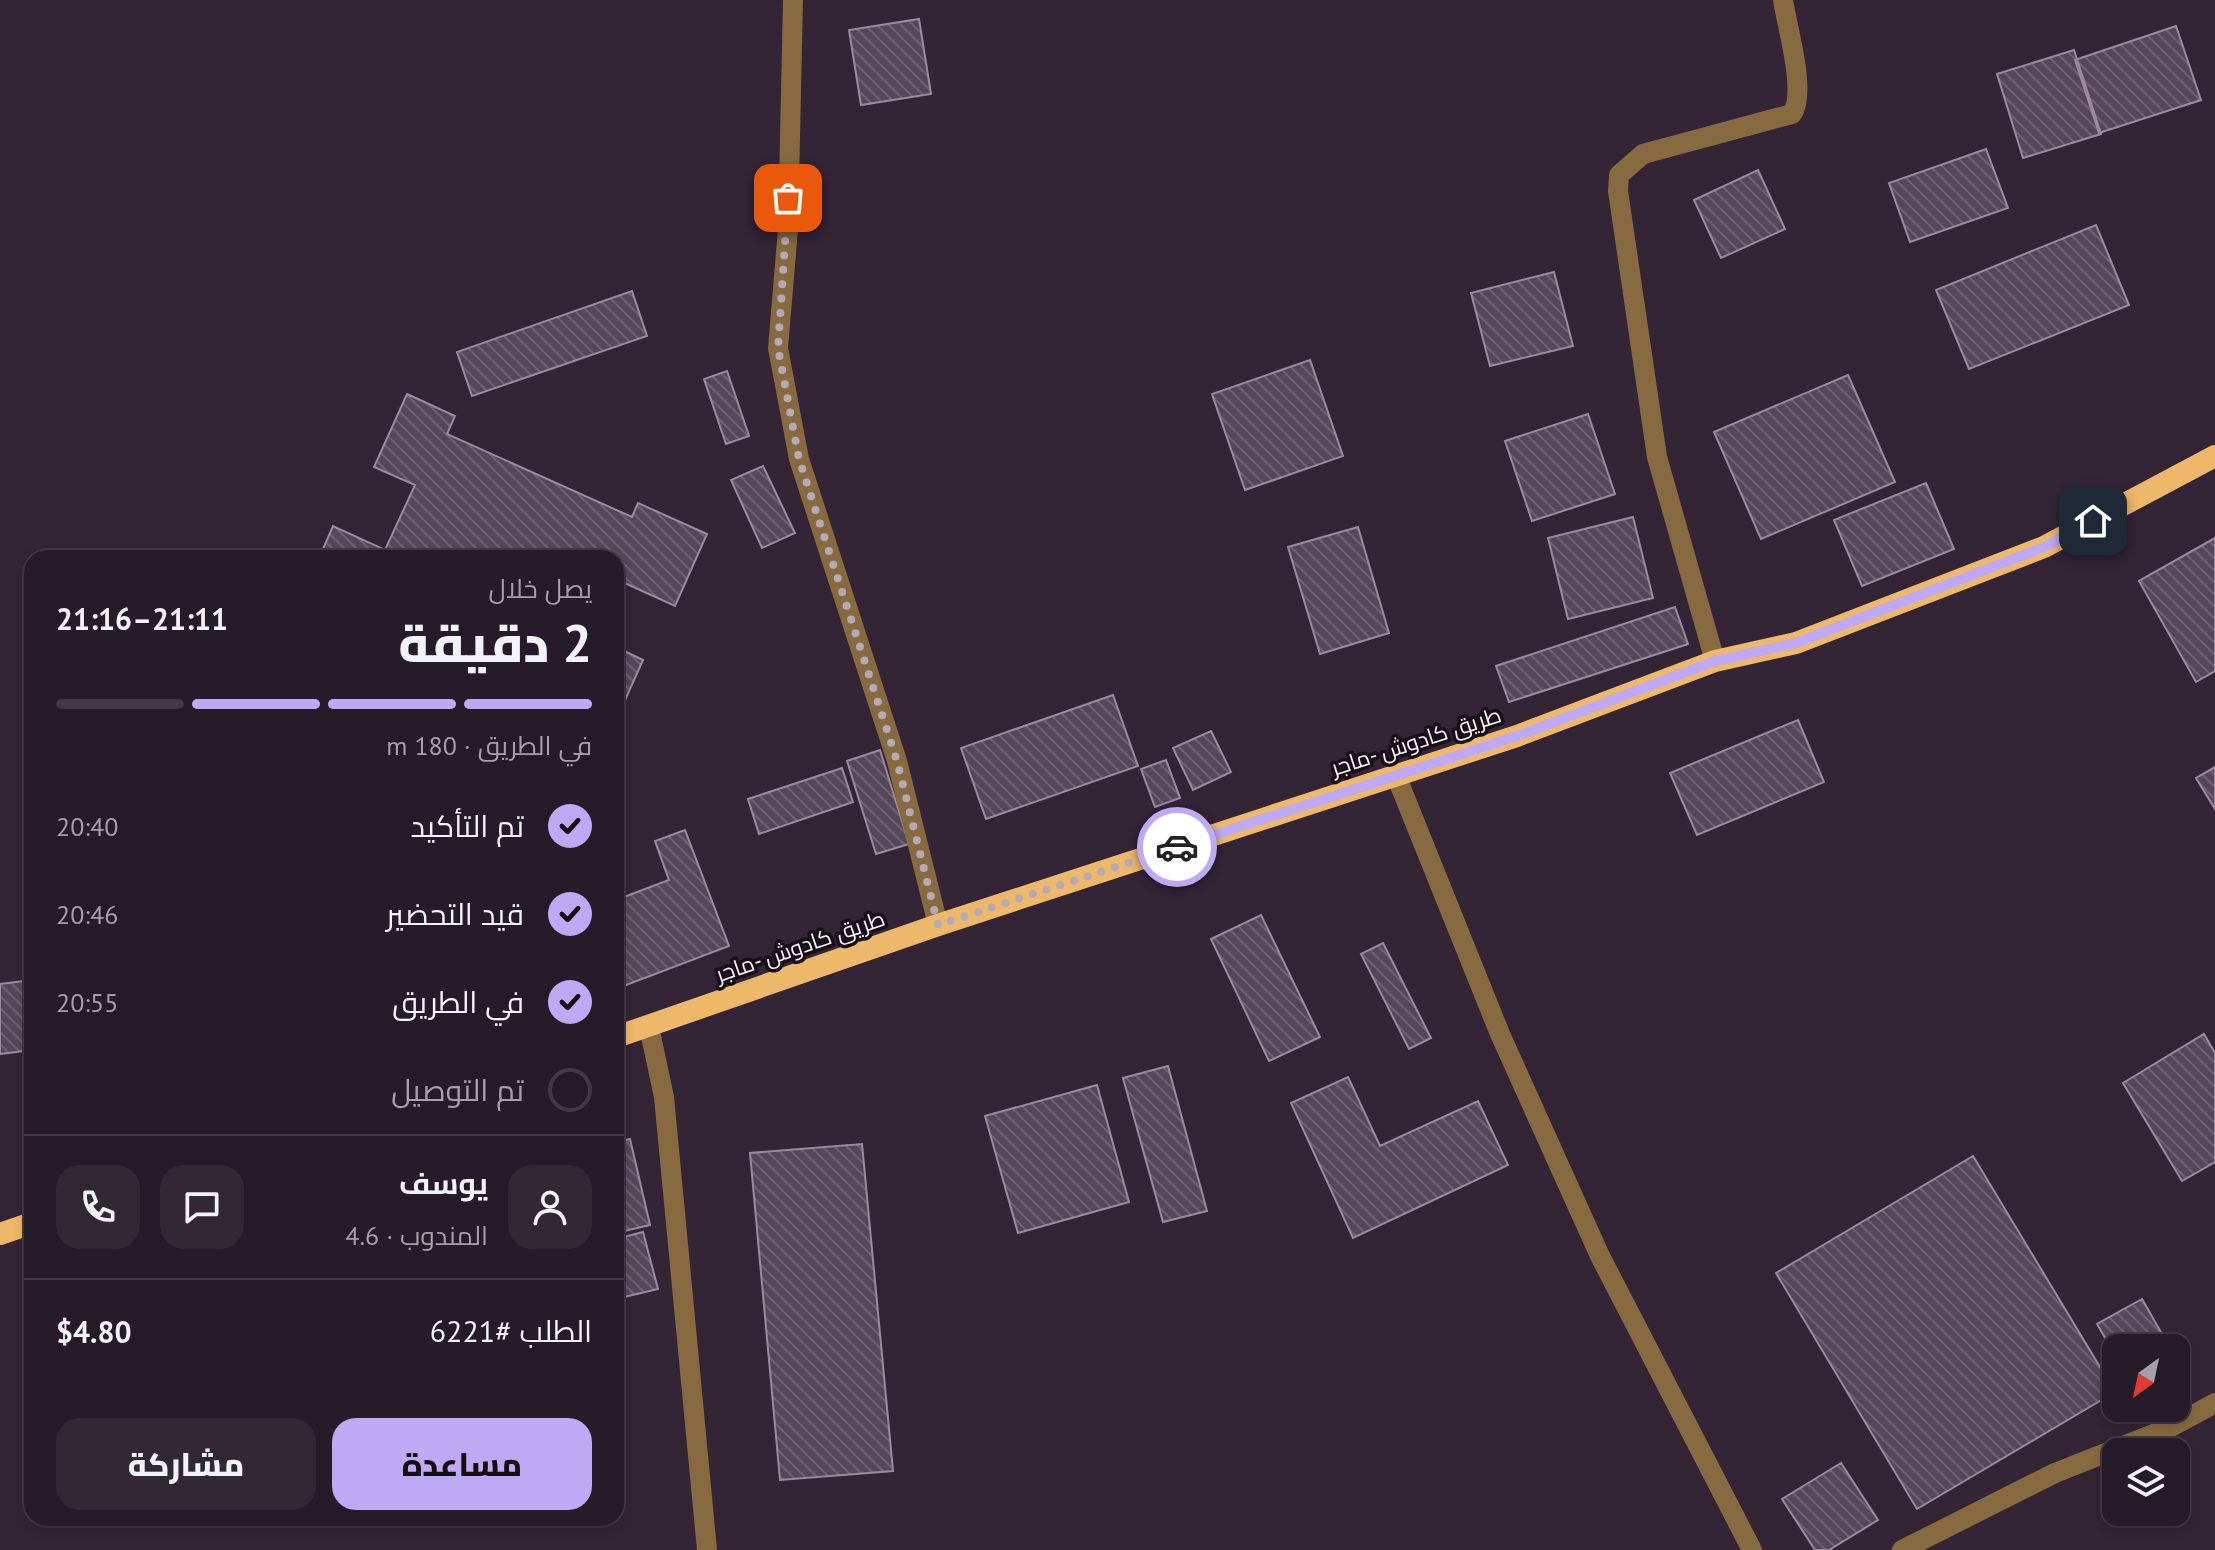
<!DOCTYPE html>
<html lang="ar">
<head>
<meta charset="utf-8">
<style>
  body { margin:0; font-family:"PT Sans",Cairo,sans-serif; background:#322834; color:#f1f3f6; direction:rtl; height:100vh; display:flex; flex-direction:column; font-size:30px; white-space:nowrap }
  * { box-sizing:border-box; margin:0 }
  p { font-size:26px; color:#a4a1a8 }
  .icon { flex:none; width:44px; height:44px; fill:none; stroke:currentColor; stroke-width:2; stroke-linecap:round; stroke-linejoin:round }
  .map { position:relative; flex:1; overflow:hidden; direction:ltr }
  .side { position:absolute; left:24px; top:550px; width:600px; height:976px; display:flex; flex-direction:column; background:#261b28; border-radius:24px; box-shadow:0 4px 12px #0003,0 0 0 2px #423945; direction:rtl }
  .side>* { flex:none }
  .needle { width:52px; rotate:213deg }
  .fabs { position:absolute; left:2102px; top:1334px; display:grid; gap:16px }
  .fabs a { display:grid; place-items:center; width:88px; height:88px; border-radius:16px; background:#261b28; box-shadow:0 4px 12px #0003,0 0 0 2px #423945; font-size:40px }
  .pin { position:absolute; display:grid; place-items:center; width:68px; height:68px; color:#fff; margin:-34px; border-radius:16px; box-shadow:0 4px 12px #0006 }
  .courier { position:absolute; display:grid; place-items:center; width:80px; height:80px; margin:-40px; border:6px solid #bea9f4; border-radius:50%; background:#fff; color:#222; box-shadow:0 2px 10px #0007 }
  .headline em { font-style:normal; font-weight:800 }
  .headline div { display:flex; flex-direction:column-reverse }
  .headline { display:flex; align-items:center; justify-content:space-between; height:136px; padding:0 32px }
  h1 { font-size:52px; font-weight:800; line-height:60px }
  .bar { display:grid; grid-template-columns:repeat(4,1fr); gap:12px 8px; align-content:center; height:96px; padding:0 32px }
  .bar i { height:10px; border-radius:6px; background:#423945 }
  .bar .selected { background:#bea9f4 }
  .bar p { grid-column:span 4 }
  .line { display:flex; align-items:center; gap:20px; padding:0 32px; border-top:2px solid #423945 }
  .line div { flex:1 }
  .round { display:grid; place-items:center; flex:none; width:84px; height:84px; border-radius:24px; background:#322834 }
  ol { padding:0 32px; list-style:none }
  li { display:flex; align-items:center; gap:24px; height:88px }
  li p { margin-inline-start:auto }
  li .icon { padding:8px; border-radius:50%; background:#bea9f4; color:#111; stroke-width:4 }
  li:last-child { color:#a4a1a8 }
  li i { width:44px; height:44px; border:4px solid #423945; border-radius:50% }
  .cta { display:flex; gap:16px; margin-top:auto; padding:16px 32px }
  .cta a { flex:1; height:92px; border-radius:24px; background:#bea9f4; color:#111; font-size:32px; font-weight:800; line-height:92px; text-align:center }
  .cta a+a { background:#322834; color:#f1f3f6 }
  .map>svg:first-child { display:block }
</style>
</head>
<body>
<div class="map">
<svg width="2215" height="1550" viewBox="0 0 2215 1550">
  <defs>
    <pattern id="building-back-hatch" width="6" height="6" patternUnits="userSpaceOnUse" patternTransform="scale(2)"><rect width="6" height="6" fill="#56465a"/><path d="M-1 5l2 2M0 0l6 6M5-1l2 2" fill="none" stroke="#6f6173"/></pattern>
  </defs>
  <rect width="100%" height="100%" fill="#332436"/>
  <path fill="url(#building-back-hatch)" stroke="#9c8aa0" stroke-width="2" d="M919,19L931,94L861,105L849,30Z
    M2176,26L2201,100L2099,133L2075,60Z
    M2074,50L2101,134L2023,158L1997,74Z
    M1986,149L2008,208L1910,242L1889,183Z
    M1758,170L1785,229L1721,258L1694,200Z
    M2096,225L2129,305L1969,369L1936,290Z
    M1554,272L1573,346L1490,366L1471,293Z
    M632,291L647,336L472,396L457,352Z
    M1310,360L1343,456L1245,490L1212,394Z
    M727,371L749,436L726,444L704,379Z
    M1848,375L1895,482L1761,539L1714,432Z
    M407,394L455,416L447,434L632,517L638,503L707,534L675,606L616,579V558H319L333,526L385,550L415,485L374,467Z
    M1588,414L1615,494L1532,521L1505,441Z
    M763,466L795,533L762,548L731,480Z
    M1926,483L1954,549L1862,586L1834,520Z
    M1633,517L1653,598L1568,619L1548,538Z
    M1358,527L1389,633L1320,654L1288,547Z
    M2215,538V671L2196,682L2139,581Z
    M1675,607L1688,644L1509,702L1496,666Z
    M616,647L643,660L618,716L616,715Z
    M1113,695L1138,766L986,819L961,748Z
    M1798,720L1824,782L1697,835L1670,773Z
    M1211,731L1231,772L1193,790L1173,748Z
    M880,750L909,844L876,854L847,761Z
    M1166,760L1180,798L1155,807L1141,769Z
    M2215,767V809L2196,778Z
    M842,768L853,802L759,834L748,799Z
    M685,830L729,946L621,987L616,973V900L669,880L655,841Z
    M1261,915L1320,1037L1269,1061L1211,939Z
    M1383,943L1431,1038L1409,1049L1361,954Z
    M32,980V1050L0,1054V984Z
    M2204,1034L2215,1053V1162L2182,1181L2123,1083Z
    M1168,1066L1207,1211L1163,1222L1123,1078Z
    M1348,1077L1380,1146L1478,1101L1508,1165L1353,1238L1291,1103Z
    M1097,1085L1129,1202L1018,1233L985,1116Z
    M630,1139L650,1225L616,1233V1142Z
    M862,1144L893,1471L780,1480L750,1153Z
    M1973,1156L2115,1392L1917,1509L1776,1273Z
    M643,1232L658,1289L616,1299V1239Z
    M2142,1299L2170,1348H2116V1357L2097,1324Z
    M1841,1463L1878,1520L1829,1550H1815L1782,1499Z"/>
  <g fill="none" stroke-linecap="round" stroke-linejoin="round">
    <path stroke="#886a40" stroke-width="20" d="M793,0L788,229L778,348L799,459L897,761L938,925
      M1715,661L1657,457L1618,191L1619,175L1643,154L1792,114C1807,93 1787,27 1783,0
      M1395,773L1500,1034L1600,1256L1752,1550
      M649,1027L664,1097L707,1550
      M1902,1550L2055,1473L2171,1427L2215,1403"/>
    <path stroke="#eeb86a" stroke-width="22" d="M616,1037L938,925L1517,736L1715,661L1796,643L2044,547L2215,456
      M0,1234L32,1223"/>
  </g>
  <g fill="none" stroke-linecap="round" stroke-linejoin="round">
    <path stroke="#b4a9b7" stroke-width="8" stroke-dasharray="0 14.4" d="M788,198L778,348L799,459L897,761L938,925L1177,847"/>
    <path stroke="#bea9f4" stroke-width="10" d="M1177,847L1517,736L1715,661L1796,643L2044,547L2093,521"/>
  </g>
  <g text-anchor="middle" stroke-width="7" stroke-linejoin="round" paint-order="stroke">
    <g font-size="22" fill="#faf0fc" stroke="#171018">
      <text transform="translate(1416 741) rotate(-18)" y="8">طريق كادوش -ماجر</text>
      <text transform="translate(800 946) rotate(-19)" y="8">طريق كادوش -ماجر</text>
    </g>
  </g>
</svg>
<div class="fabs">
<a><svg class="needle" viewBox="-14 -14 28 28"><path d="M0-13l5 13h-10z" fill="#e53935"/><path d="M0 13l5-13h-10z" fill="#a4a1a8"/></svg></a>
<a><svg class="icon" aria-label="layers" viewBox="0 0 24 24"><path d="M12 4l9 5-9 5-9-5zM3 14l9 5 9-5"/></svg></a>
</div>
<div class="pin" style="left:788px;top:198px;background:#ea580c"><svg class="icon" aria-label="bag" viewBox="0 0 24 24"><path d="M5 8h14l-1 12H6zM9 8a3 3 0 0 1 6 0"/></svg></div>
<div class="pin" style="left:2093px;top:521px;background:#1f2937"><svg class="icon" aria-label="home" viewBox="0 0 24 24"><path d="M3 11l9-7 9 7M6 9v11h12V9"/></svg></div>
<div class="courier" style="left:1177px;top:847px"><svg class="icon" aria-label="car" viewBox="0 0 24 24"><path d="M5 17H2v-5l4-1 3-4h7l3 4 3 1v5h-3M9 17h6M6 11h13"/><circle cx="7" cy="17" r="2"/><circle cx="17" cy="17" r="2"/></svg></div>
<section class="side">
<div class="headline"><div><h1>2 دقيقة</h1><p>يصل خلال</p></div><em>21:11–21:16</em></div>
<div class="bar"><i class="selected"></i><i class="selected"></i><i class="selected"></i><i></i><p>في الطريق · 180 m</p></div>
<ol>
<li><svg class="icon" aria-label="check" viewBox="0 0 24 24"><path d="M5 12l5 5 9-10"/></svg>تم التأكيد<p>20:40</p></li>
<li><svg class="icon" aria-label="check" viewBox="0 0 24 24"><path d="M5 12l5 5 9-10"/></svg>قيد التحضير<p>20:46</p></li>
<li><svg class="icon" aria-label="check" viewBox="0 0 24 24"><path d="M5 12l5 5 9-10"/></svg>في الطريق<p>20:55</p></li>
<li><i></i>تم التوصيل</li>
</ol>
<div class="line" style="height:144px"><a class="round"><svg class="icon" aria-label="person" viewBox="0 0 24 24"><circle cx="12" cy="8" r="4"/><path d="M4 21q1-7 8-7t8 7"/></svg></a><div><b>يوسف</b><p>المندوب · 4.6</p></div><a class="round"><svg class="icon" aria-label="chat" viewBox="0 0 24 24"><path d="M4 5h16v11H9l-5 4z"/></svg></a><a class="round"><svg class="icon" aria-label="phone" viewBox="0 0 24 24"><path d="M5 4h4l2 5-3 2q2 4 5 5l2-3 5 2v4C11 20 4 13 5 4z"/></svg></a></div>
<div class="line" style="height:104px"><div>الطلب #6221</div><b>$4.80</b></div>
<div class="cta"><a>مساعدة</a><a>مشاركة</a></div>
</section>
</div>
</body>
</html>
